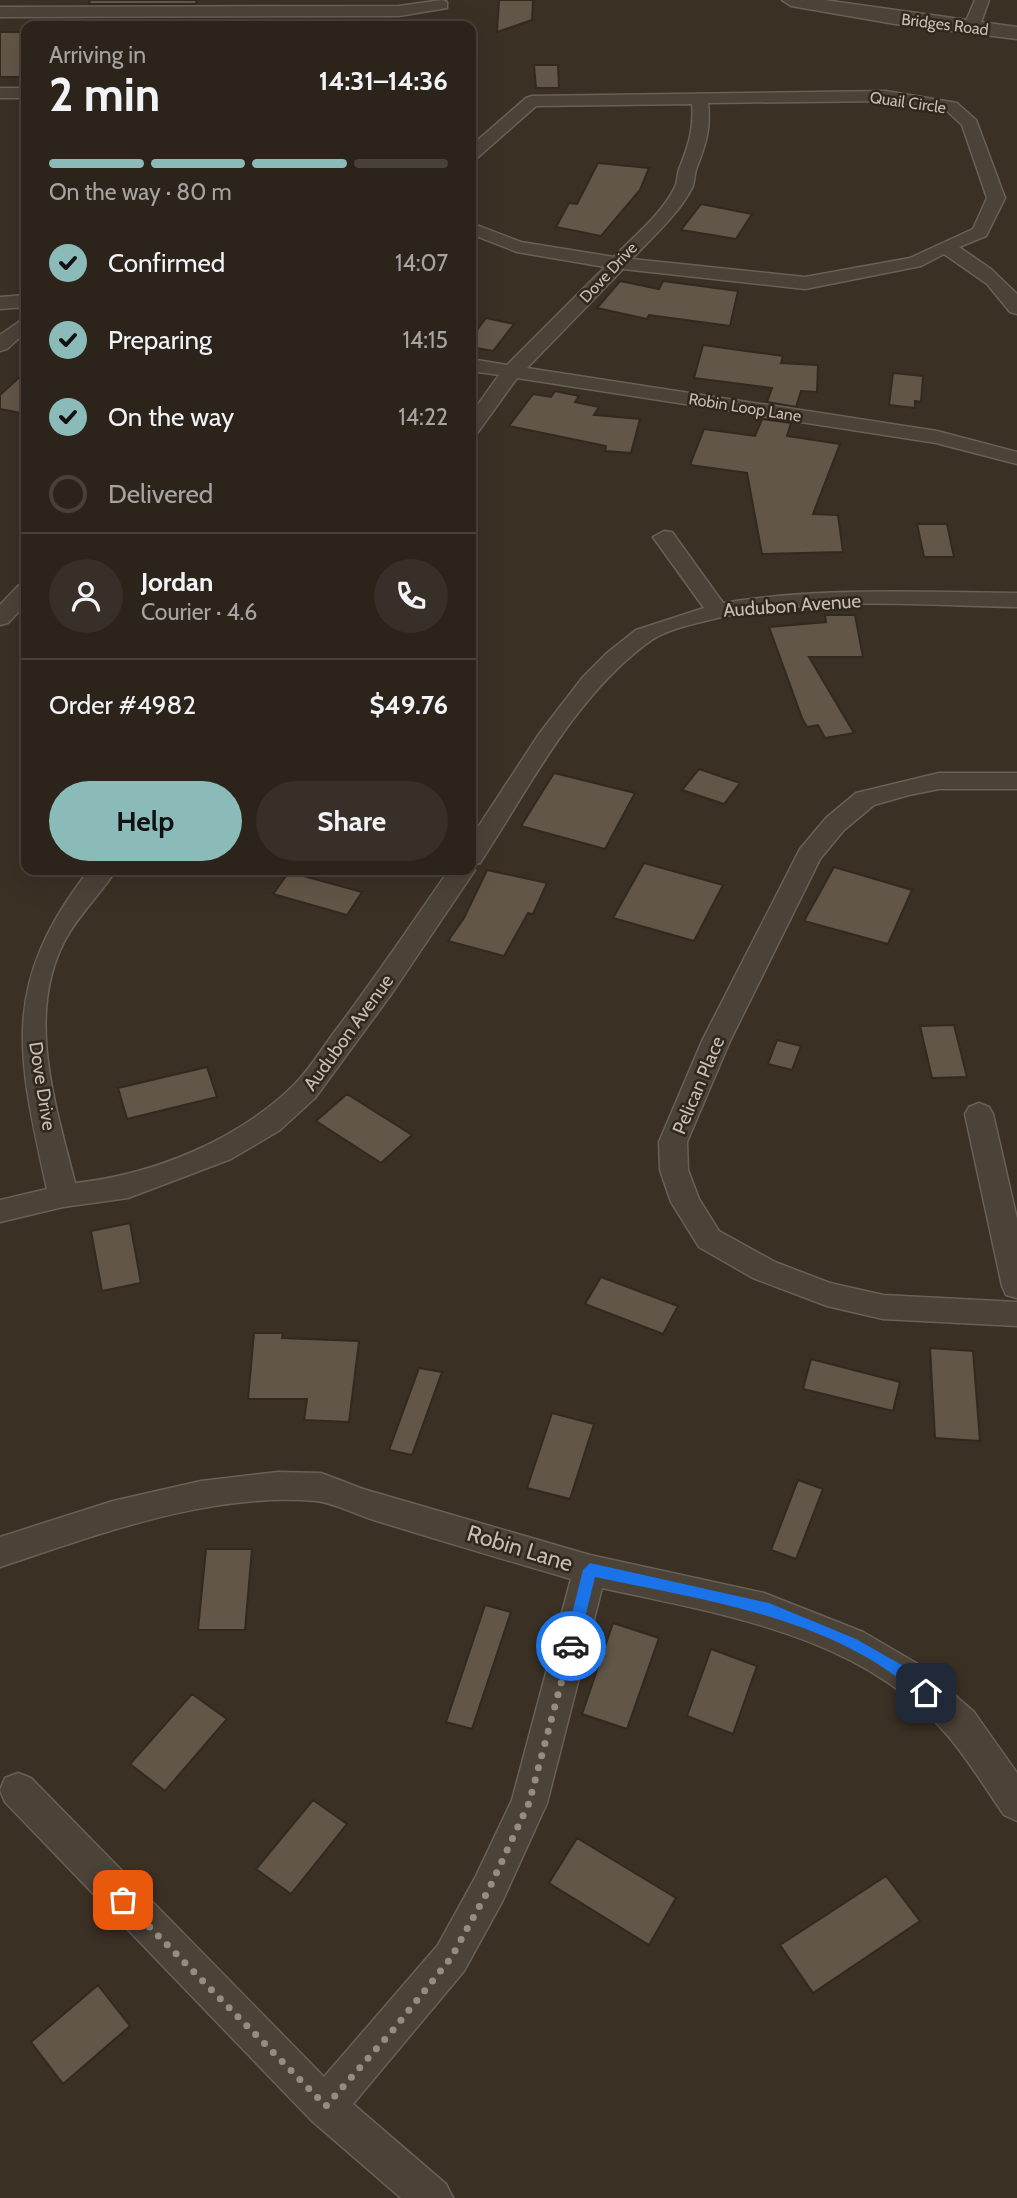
<!DOCTYPE html>
<html lang="en">
<head>
<meta charset="utf-8">
<style>
  body { margin:0; font-family:Cabin,sans-serif; background:#383028; color:#f1f3f6; height:100vh; display:flex; flex-direction:column; font-size:26px; white-space:nowrap }
  * { box-sizing:border-box; margin:0 }
  p { font-size:23px; color:#a6a4a3 }
  .icon { flex:none; width:38px; height:38px; fill:none; stroke:currentColor; stroke-width:2; stroke-linecap:round; stroke-linejoin:round }
  .map { position:relative; flex:1; overflow:hidden }
  .drawer { position:absolute; left:21px; top:21px; width:455px; height:854px; display:flex; flex-direction:column; background:#2c241b; border-radius:14px; box-shadow:0 7px 28px #0002,0 0 0 2px #48413a }
  .drawer>* { flex:none }
  .pin { position:absolute; display:grid; place-items:center; width:60px; height:60px; color:#fff; margin:-30px; border-radius:14px; box-shadow:0 4px 10px #0006 }
  .courier { position:absolute; display:grid; place-items:center; width:70px; height:70px; margin:-35px; border:5px solid #1a73e8; border-radius:50%; background:#fff; color:#222; box-shadow:0 2px 9px #0007 }
  .head em { font-style:normal; font-weight:700 }
  .head div { display:flex; flex-direction:column-reverse }
  .head { display:flex; align-items:center; justify-content:space-between; height:119px; padding:0 28px }
  h1 { font-size:46px; font-weight:700; line-height:52px }
  .bar { display:grid; grid-template-columns:repeat(4,1fr); gap:10px 7px; align-content:center; height:84px; padding:0 28px }
  .bar i { height:9px; border-radius:5px; background:#48413a }
  .bar .on { background:#8bbbb9 }
  .bar p { grid-column:span 4 }
  .line { display:flex; align-items:center; gap:18px; padding:0 28px; border-top:2px solid #48413a }
  .line div { flex:1 }
  .round { display:grid; place-items:center; flex:none; width:74px; height:74px; border-radius:37px; background:#383028 }
  ol { padding:0 28px; list-style:none }
  li { display:flex; align-items:center; gap:21px; height:77px }
  li p { margin-inline-start:auto }
  li .icon { padding:7px; border-radius:50%; background:#8bbbb9; color:#111; stroke-width:4 }
  li:last-child { color:#a6a4a3 }
  li i { width:38px; height:38px; border:4px solid #48413a; border-radius:50% }
  .button { display:flex; gap:14px; margin-top:auto; padding:14px 28px }
  .button a { flex:1; height:80px; border-radius:42px; background:#8bbbb9; color:#111; font-size:28px; font-weight:700; line-height:80px; text-align:center }
  .button a+a { background:#383028; color:#f1f3f6 }
  .map>svg:first-child { display:block }
</style>
</head>
<body>
<div class="map">
<svg width="1017" height="2198" viewBox="0 0 1017 2198">
  <rect width="100%" height="100%" fill="#3b3024"/>
  <path fill="#625648" stroke="#32291f" stroke-width="2" d="M90,0H197L196,4H89Z
    M499,0H533L532,20L497,32Z
    M84,19H192L191,26H82Z
    M0,32H26V77H0Z
    M534,65H558L559,88H536Z
    M598,163L649,168L640,190L601,236L556,227L569,203L577,204Z
    M701,204L752,214L736,239L681,230Z
    M620,281L659,289L663,281L738,291L730,326L649,315L647,319L597,308Z
    M486,318L514,324L493,351L471,347V338Z
    M703,345L783,356L781,363L818,365L817,392L801,391L796,407L767,402L772,388L694,378Z
    M26,371V414L0,409V395Z
    M893,373L923,376L921,402L915,401V408L889,405Z
    M555,391L579,396L575,402L599,407L594,415L640,419L631,453L605,451L606,446L509,426L533,394L551,397Z
    M762,419L791,423L787,436L840,444L813,514L838,515L843,552L762,554L747,473L690,465L704,429L755,436Z
    M917,524H947L954,557H924Z
    M825,615H855L863,657H809L854,733L825,738L818,725L807,727L802,718L769,627L826,622Z
    M699,769L740,783L724,804L682,790Z
    M554,773L635,793L605,849L521,826Z
    M644,863L723,885L694,941L613,918Z
    M834,867L912,890L888,944L804,921Z
    M487,870L547,883L533,914L528,913L504,956L448,941L464,918Z
    M289,872L362,892L347,915L273,894Z
    M954,1025L967,1077L932,1078L920,1026Z
    M777,1040L801,1046L792,1070L768,1064Z
    M207,1067L217,1097L127,1119L118,1088Z
    M347,1094L412,1135L381,1163L316,1121Z
    M130,1223L141,1283L102,1291L91,1231Z
    M601,1277L678,1306L663,1334L585,1304Z
    M254,1333H283L282,1338L359,1341L349,1422L304,1420L307,1399H248Z
    M930,1348L973,1351L980,1441L935,1438Z
    M811,1359L900,1382L893,1411L803,1389Z
    M419,1368L442,1372L412,1455L389,1450Z
    M552,1413L594,1424L570,1499L527,1488Z
    M798,1480L823,1489L796,1559L771,1550Z
    M206,1549H252L245,1630H198Z
    M485,1605L511,1612L472,1729L446,1722Z
    M613,1623L659,1638L627,1729L582,1714Z
    M711,1649L757,1666L733,1734L687,1716Z
    M192,1694L227,1719L165,1791L130,1764Z
    M313,1800L347,1824L291,1894L256,1869Z
    M577,1838L676,1898L649,1945L549,1883Z
    M886,1876L920,1921L813,1993L780,1945Z
    M98,1985L130,2026L63,2084L31,2042Z"/>
  <g fill="none" stroke-linecap="round" stroke-linejoin="round">
    <g stroke="#696056" stroke-width="3">
      <path id="minor" d="M442,0L447,2V8L399,16L0,17V7L399,6Z
        M975,0H989L979,28L971,33L963,28Z
        M0,88H26V98H0Z
        M886,91L957,103L976,120L1005,198L986,236L959,247L991,269L1017,294V314L1010,312L987,284L944,254L921,266L805,289L623,269L527,368L937,431L1017,452V464L936,443L517,378L478,432L471,434V414L499,375L471,371V359L507,365L605,267L517,252L471,234V223L521,242L614,257C634,236 662,214 675,187C678,181 677,173 680,167C689,144 694,128 692,104L536,106L477,158L471,159V146L526,98L532,96ZM886,101L946,110L962,125L987,198L973,229L910,258L805,277L632,259C652,237 678,215 692,188C695,181 694,174 697,167C706,144 711,128 708,103Z
        M26,295V307L0,309V297Z
        M26,317V332L7,349L0,351V335Z
        M664,531L672,532L723,603C821,587 918,592 1017,593V607C913,605 806,595 705,621C685,626 662,631 646,644C573,699 529,788 480,863L472,865L475,870L471,876L392,993L315,1098L280,1130L231,1159L128,1198L63,1207L0,1222V1200L47,1189C17,1053 0,985 89,870H116C100,895 79,914 65,940C25,1016 56,1106 75,1183C152,1175 237,1141 294,1085C311,1068 324,1045 339,1026C377,975 413,922 449,870H471V838L539,734L583,677L607,653L636,630L704,608L653,537Z
        M26,584V604L8,623L0,625V605L18,586Z
        M939,773H1017V789H939L909,795L874,805L844,830L820,859L730,1041L687,1142L688,1170L699,1199L719,1231L775,1262L830,1283L883,1295L1017,1302V1326L883,1319L827,1306L753,1278L699,1247L671,1202L660,1170L659,1142L702,1041L800,849L826,818L856,793Z
        M979,1103L989,1107L993,1114L1017,1219V1298L1006,1295L1002,1286L965,1114L969,1107Z
        M278,1472L321,1473L363,1489L590,1555L764,1593L863,1632L921,1666L974,1712L1017,1773V1821L1004,1815C986,1789 969,1761 949,1737C863,1635 724,1615 602,1588L547,1803L502,1902L464,1971L353,2104L446,2184L453,2198H401L311,2120L5,1802L0,1790L5,1778L18,1773L31,1778L324,2077L438,1945L476,1876L512,1800L571,1579C506,1560 441,1541 377,1521C358,1516 336,1503 316,1501C209,1492 100,1534 0,1567V1537L113,1501L201,1481Z"/>
    </g>
    <g stroke="#696056" stroke-width="3">
      <path id="tertiary" d="M782,0H824L1017,27V39L895,24L791,6Z"/>
    </g>
    <use href="#minor" fill="#4b4238" fill-rule="evenodd"/>
    <use href="#tertiary" fill="#4b4238" fill-rule="evenodd"/>
  </g>
  <path fill="#1a73e8" d="M590,1563L769,1603L856,1639L914,1672L934,1693L931,1697H921C835,1617 706,1601 595,1577L578,1646L571,1652L564,1646L583,1570Z"/>
  <g fill="none" stroke-linecap="round" stroke-linejoin="round">
    <path stroke="#968c81" stroke-width="7" stroke-dasharray="0 12.6" d="M123,1900L326,2106L393,2030L451,1958L489,1889L529,1803L571,1646"/>
  </g>
  <g text-anchor="middle" stroke-width="5" stroke-linejoin="round" paint-order="stroke">
    <g font-size="16" fill="#c7beb3" stroke="#30271d">
      <text transform="translate(945 24) rotate(7)" y="6">Bridges Road</text>
      <text transform="translate(908 102) rotate(8)" y="6">Quail Circle</text>
      <text transform="translate(608 272) rotate(-47)" y="6">Dove Drive</text>
      <text transform="translate(745 407) rotate(9)" y="6">Robin Loop Lane</text>
    </g>
    <g font-size="19" fill="#c7beb3" stroke="#30271d">
      <text transform="translate(792 605) rotate(-4)" y="7">Audubon Avenue</text>
      <text transform="translate(348 1032) rotate(-54)" y="7">Audubon Avenue</text>
      <text transform="translate(698 1085) rotate(-67)" y="7">Pelican Place</text>
      <text transform="translate(43 1086) rotate(81)" y="7">Dove Drive</text>
    </g>
    <g font-size="23" fill="#c7beb3" stroke="#30271d">
      <text transform="translate(520 1548) rotate(17)" y="8">Robin Lane</text>
    </g>
  </g>
</svg>
<div class="pin" style="left:123px;top:1900px;background:#ea580c"><svg class="icon" aria-label="bag" viewBox="0 0 24 24"><path d="M5 8h14l-1 12H6zM9 8a3 3 0 0 1 6 0"/></svg></div>
<div class="pin" style="left:926px;top:1693px;background:#1f2937"><svg class="icon" aria-label="home" viewBox="0 0 24 24"><path d="M3 11l9-7 9 7M6 9v11h12V9"/></svg></div>
<div class="courier" style="left:571px;top:1646px"><svg class="icon" aria-label="car" viewBox="0 0 24 24"><path d="M5 17H2v-5l4-1 3-4h7l3 4 3 1v5h-3M9 17h6M6 11h13"/><circle cx="7" cy="17" r="2"/><circle cx="17" cy="17" r="2"/></svg></div>
<section class="drawer">
<div class="head"><div><h1>2 min</h1><p>Arriving in</p></div><em>14:31–14:36</em></div>
<div class="bar"><i class="on"></i><i class="on"></i><i class="on"></i><i></i><p>On the way · 80 m</p></div>
<ol>
<li><svg class="icon" aria-label="check" viewBox="0 0 24 24"><path d="M5 12l5 5 9-10"/></svg>Confirmed<p>14:07</p></li>
<li><svg class="icon" aria-label="check" viewBox="0 0 24 24"><path d="M5 12l5 5 9-10"/></svg>Preparing<p>14:15</p></li>
<li><svg class="icon" aria-label="check" viewBox="0 0 24 24"><path d="M5 12l5 5 9-10"/></svg>On the way<p>14:22</p></li>
<li><i></i>Delivered</li>
</ol>
<div class="line" style="height:126px"><a class="round"><svg class="icon" aria-label="person" viewBox="0 0 24 24"><circle cx="12" cy="8" r="4"/><path d="M4 21q1-7 8-7t8 7"/></svg></a><div><b>Jordan</b><p>Courier · 4.6</p></div><a class="round"><svg class="icon" aria-label="phone" viewBox="0 0 24 24"><path d="M5 4h4l2 5-3 2q2 4 5 5l2-3 5 2v4C11 20 4 13 5 4z"/></svg></a></div>
<div class="line" style="height:91px"><div>Order #4982</div><b>$49.76</b></div>
<div class="button"><a>Help</a><a>Share</a></div>
</section>
</div>
</body>
</html>
